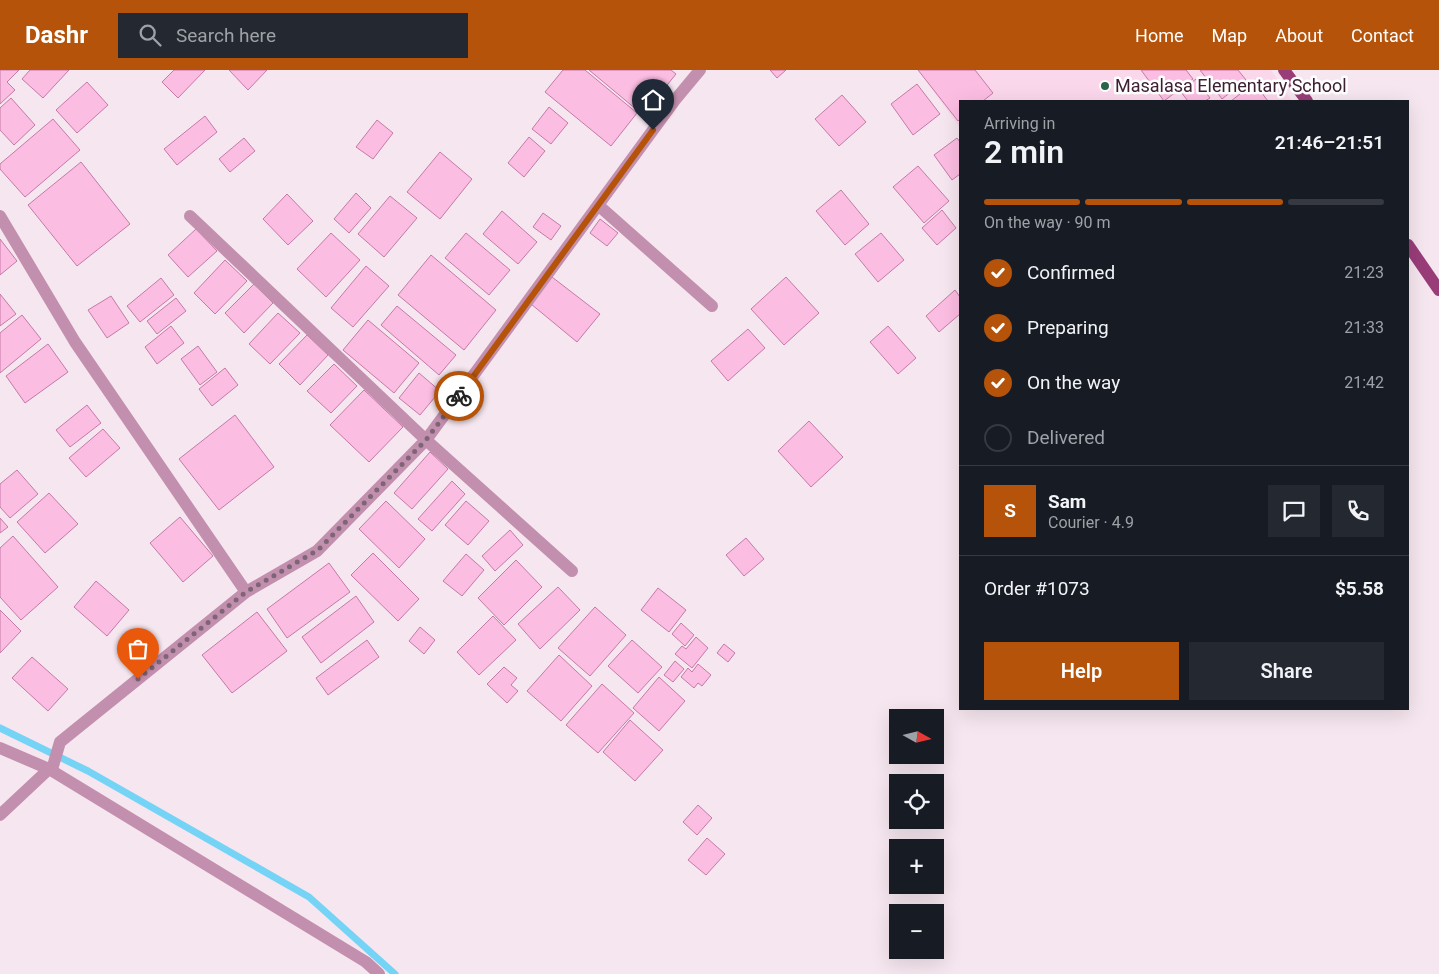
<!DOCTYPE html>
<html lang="en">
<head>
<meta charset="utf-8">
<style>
  body { margin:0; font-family:Roboto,sans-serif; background:#242831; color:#f1f3f6; height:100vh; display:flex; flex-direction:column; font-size:19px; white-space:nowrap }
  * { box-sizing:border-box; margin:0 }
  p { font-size:16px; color:#9ea1a6 }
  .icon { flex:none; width:28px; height:28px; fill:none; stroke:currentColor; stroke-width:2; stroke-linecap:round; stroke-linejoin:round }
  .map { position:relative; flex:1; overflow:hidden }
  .sheet { position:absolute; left:959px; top:30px; width:450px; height:610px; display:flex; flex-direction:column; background:#171b24; border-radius:0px; box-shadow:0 5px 20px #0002 }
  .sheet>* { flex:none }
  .needle { width:32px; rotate:98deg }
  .buttons { position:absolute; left:889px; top:639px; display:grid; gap:10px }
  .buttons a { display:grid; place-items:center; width:55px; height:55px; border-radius:0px; background:#171b24; box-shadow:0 5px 20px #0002; font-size:25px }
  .pin { position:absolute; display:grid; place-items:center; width:42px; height:42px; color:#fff; margin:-51px -21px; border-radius:50% 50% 50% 0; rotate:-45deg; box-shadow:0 0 5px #0007 }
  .pin .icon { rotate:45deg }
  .courier { position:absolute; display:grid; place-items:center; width:50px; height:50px; margin:-25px; border:4px solid #b45309; border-radius:50%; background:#fff; color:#222; box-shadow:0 1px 6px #0007 }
  .head em { font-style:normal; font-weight:600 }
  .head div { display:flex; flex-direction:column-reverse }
  .head { display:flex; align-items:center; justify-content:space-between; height:85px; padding:0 25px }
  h1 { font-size:32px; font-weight:600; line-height:38px }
  .bar { display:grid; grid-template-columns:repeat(4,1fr); gap:8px 5px; align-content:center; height:60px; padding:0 25px }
  .bar i { height:6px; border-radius:4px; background:#363941 }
  .bar .selected { background:#b45309 }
  .bar p { grid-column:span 4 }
  .line { display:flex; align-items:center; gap:12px; padding:0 25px; border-top:1px solid #363941 }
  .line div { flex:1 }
  .round { display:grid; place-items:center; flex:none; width:52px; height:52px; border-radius:0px; background:#242831 }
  ol { padding:0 25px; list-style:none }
  li { display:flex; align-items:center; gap:15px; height:55px }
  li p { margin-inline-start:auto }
  li .icon { padding:5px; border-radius:50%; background:#b45309; color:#fff; stroke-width:4 }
  li:last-child { color:#9ea1a6 }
  li i { width:28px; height:28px; border:2px solid #363941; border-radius:50% }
  .action { display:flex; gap:10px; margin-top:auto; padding:10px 25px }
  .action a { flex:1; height:58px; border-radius:0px; background:#b45309; color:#fff; font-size:20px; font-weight:600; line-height:58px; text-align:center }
  .action a+a { background:#242831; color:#f1f3f6 }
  header { display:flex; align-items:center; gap:30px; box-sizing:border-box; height:70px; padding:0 25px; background:#b45309; color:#fff }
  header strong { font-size:24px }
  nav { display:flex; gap:28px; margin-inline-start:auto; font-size:18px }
  .search { width:350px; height:45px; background:#242831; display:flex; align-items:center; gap:12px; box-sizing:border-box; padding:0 18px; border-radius:0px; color:#9ea1a6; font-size:19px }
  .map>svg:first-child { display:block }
</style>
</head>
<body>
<header>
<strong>Dashr</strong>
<div class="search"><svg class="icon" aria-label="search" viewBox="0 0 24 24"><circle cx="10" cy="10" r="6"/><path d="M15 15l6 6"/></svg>Search here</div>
<nav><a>Home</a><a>Map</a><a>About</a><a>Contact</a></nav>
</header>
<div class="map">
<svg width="1439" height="904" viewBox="0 0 1439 904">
  <rect width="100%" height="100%" fill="#f6e6ef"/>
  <path fill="#fbd7eb" d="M918,0H1271L1292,31H960V58Z"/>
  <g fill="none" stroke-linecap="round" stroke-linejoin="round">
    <path stroke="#75d3f5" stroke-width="7" d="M0,658L88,701L309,827L395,904"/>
  </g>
  <path fill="#fcbde2" stroke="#c47aa7" d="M0,0H19L7,12L15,20L0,34Z
    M30,0H69L43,28L22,9Z
    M174,0H205L178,28L162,12Z
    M229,0H267L248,20Z
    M563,0H585L637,43L611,76L545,22Z
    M589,0H671L676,4L643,45Z
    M770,0H786L777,8Z
    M918,0H975L993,23L983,31H960V49L958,51Z
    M1141,0H1186L1193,9L1164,31Z
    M1200,0H1238L1246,10L1222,29Z
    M1196,9L1210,28L1205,31H1188L1180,21Z
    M87,12L108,35L77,63L56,40Z
    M1254,13L1268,31H1231Z
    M917,14L940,44L913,65L891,34Z
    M842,25L866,52L839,76L815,49Z
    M11,28L35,55L14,75L0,60V38Z
    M549,37L568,53L551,74L532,59Z
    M205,46L217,62L177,95L164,79Z
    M53,49L80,80L25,127L0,99V94Z
    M377,50L393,63L373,89L356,77Z
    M529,67L545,81L524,107L508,93Z
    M244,68L255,81L230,102L219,89Z
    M957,68L960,72V104L952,110L934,85Z
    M440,82L472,109L440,149L407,122Z
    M81,92L130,154L77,196L28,135Z
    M918,96L949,131L924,153L893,117Z
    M841,120L869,154L845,175L816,141Z
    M356,123L371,138L349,163L334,149Z
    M287,124L313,151L288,175L263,149Z
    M390,126L417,148L384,187L358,164Z
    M942,140L956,158L937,175L922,158Z
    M502,141L537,172L518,194L483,164Z
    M543,143L561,156L551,170L533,157Z
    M600,149L618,163L607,176L590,163Z
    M196,159L217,181L188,207L168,185Z
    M331,163L360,190L326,227L297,199Z
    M466,163L510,200L489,225L445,188Z
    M881,163L904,190L878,212L855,184Z
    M0,169L17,191L0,205Z
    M431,185L496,240L464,280L398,225Z
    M225,190L247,211L215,244L194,223Z
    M366,196L389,216L353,257L331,238Z
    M552,207L600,244L577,272L531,234Z
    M786,207L819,243L784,275L751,239Z
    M161,208L174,225L140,252L127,236Z
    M254,214L273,233L244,263L225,243Z
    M955,220L960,227V244L939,262L926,246Z
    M0,224L16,244L0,256Z
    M111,226L129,253L107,268L88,240Z
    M176,228L186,241L157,264L147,251Z
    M397,236L456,285L439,305L381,255Z
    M278,243L300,263L270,294L249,274Z
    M22,245L41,269L0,303V263Z
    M368,250L419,293L394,323L343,280Z
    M171,256L184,273L157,294L145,277Z
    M888,256L916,288L898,304L870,272Z
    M748,259L765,278L728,311L711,291Z
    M307,265L328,285L300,315L279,294Z
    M48,274L68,302L25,333L6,306Z
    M198,276L217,302L200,315L181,289Z
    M334,294L357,316L331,343L307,321Z
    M225,298L238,315L212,336L199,319Z
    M419,303L440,321L420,345L399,328Z
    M364,320L403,357L369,392L330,355Z
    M87,335L101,353L70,377L56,360Z
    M235,345L274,397L219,440L179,389Z
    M809,351L843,387L811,417L778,381Z
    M103,359L120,378L86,407L69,388Z
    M430,382L448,399L412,439L394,423Z
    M17,400L38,424L10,448L0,437V414Z
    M452,411L465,424L432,461L418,449Z
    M49,423L78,454L45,483L17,452Z
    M386,431L425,469L399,498L359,459Z
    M466,431L489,451L468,475L445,455Z
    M180,447L213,486L183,512L150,473Z
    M0,448L8,457L0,463Z
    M510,460L523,475L495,501L482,486Z
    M13,466L58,517L21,550L0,527V478Z
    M746,468L764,489L744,506L726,485Z
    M373,483L419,529L398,551L351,505Z
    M466,484L484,500L462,526L443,511Z
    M516,490L542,517L504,555L478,528Z
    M329,493L350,522L287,568L267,539Z
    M96,511L129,540L107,566L74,537Z
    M558,517L580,540L540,579L518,554Z
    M658,518L686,540L669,562L641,540Z
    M356,526L374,552L321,593L302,567Z
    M595,537L626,565L590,606L558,578Z
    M0,540L21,561L0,583Z
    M257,542L287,581L232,623L202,585Z
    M493,546L516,570L479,605L457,582Z
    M681,553L694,565L685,576L672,564Z
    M420,557L435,570L424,584L409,571Z
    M696,567L708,578L692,598L675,584L682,576L686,579Z
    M367,570L379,587L328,625L316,608Z
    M632,570L662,597L638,623L608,596Z
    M724,574L735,583L728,592L717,583Z
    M559,585L592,616L561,651L527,621Z
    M32,587L68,619L48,641L12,608Z
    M675,591L684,599L673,612L664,605Z
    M698,594L711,605L702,616L698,613L694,618L681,607L688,598L692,602Z
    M504,597L517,608L511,615L518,621L507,633L487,614Z
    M659,607L685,631L659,661L633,638Z
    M602,614L634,643L598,683L566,655Z
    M630,650L663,680L635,711L603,682Z
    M698,735L712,748L697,765L683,752Z
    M707,768L725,784L706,805L688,790Z"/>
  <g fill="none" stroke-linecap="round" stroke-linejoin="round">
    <path stroke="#c38fae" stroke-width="12" d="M598,135L712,236
      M0,146L75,272L246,522
      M190,146L426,370L572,501
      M0,678L49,699L53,696L60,672L246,522L317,481L426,370L675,30L700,0
      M0,745L49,699L366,892L379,904"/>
    <path stroke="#993d79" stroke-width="12" d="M1284,0L1307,31
      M1408,175L1439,220"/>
  </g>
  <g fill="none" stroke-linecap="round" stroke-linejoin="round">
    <path stroke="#7e6575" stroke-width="5" stroke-dasharray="0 9" d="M138,609L246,522L318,480L426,370L459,326"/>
    <path stroke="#b45309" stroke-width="6" d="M459,326L653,60"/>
  </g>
  <circle fill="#2b634b" stroke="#fff" stroke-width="2" cx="1105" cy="16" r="5"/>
  <g text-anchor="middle" stroke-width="5" stroke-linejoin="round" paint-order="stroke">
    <g font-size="18" fill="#3e2033" stroke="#fff" text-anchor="start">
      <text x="1115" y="22">Masalasa Elementary School</text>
    </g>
  </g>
</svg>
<div class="buttons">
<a><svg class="needle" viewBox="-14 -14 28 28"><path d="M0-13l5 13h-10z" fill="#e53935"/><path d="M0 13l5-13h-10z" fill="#9ea1a6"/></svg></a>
<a><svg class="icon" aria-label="locate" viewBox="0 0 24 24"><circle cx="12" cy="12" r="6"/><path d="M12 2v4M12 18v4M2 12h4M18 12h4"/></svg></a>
<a>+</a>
<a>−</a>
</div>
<div class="pin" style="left:138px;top:609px;background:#ea580c"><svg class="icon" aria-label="bag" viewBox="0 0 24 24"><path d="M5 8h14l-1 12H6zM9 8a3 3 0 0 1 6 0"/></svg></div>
<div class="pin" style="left:653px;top:60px;background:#1f2937"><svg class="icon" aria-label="home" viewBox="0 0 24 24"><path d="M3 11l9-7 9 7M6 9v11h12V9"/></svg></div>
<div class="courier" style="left:459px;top:326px"><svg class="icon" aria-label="bike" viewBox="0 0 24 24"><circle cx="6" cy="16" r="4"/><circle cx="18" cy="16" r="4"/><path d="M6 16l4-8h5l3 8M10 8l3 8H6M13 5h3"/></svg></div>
<section class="sheet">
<div class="head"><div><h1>2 min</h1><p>Arriving in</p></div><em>21:46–21:51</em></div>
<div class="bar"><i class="selected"></i><i class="selected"></i><i class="selected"></i><i></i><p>On the way · 90 m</p></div>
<ol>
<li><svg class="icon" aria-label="check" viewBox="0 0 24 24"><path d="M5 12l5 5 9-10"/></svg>Confirmed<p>21:23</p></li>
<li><svg class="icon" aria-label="check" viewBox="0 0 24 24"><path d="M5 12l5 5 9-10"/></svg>Preparing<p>21:33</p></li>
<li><svg class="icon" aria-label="check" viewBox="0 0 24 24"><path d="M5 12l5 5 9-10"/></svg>On the way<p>21:42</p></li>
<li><i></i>Delivered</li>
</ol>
<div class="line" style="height:90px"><b class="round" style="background:#b45309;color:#fff">S</b><div><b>Sam</b><p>Courier · 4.9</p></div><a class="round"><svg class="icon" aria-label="chat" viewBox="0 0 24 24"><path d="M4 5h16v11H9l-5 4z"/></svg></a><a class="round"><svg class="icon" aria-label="phone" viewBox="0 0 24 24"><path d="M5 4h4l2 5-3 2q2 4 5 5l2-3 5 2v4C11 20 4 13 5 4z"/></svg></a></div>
<div class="line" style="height:65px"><div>Order #1073</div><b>$5.58</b></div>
<div class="action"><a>Help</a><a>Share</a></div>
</section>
</div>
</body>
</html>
